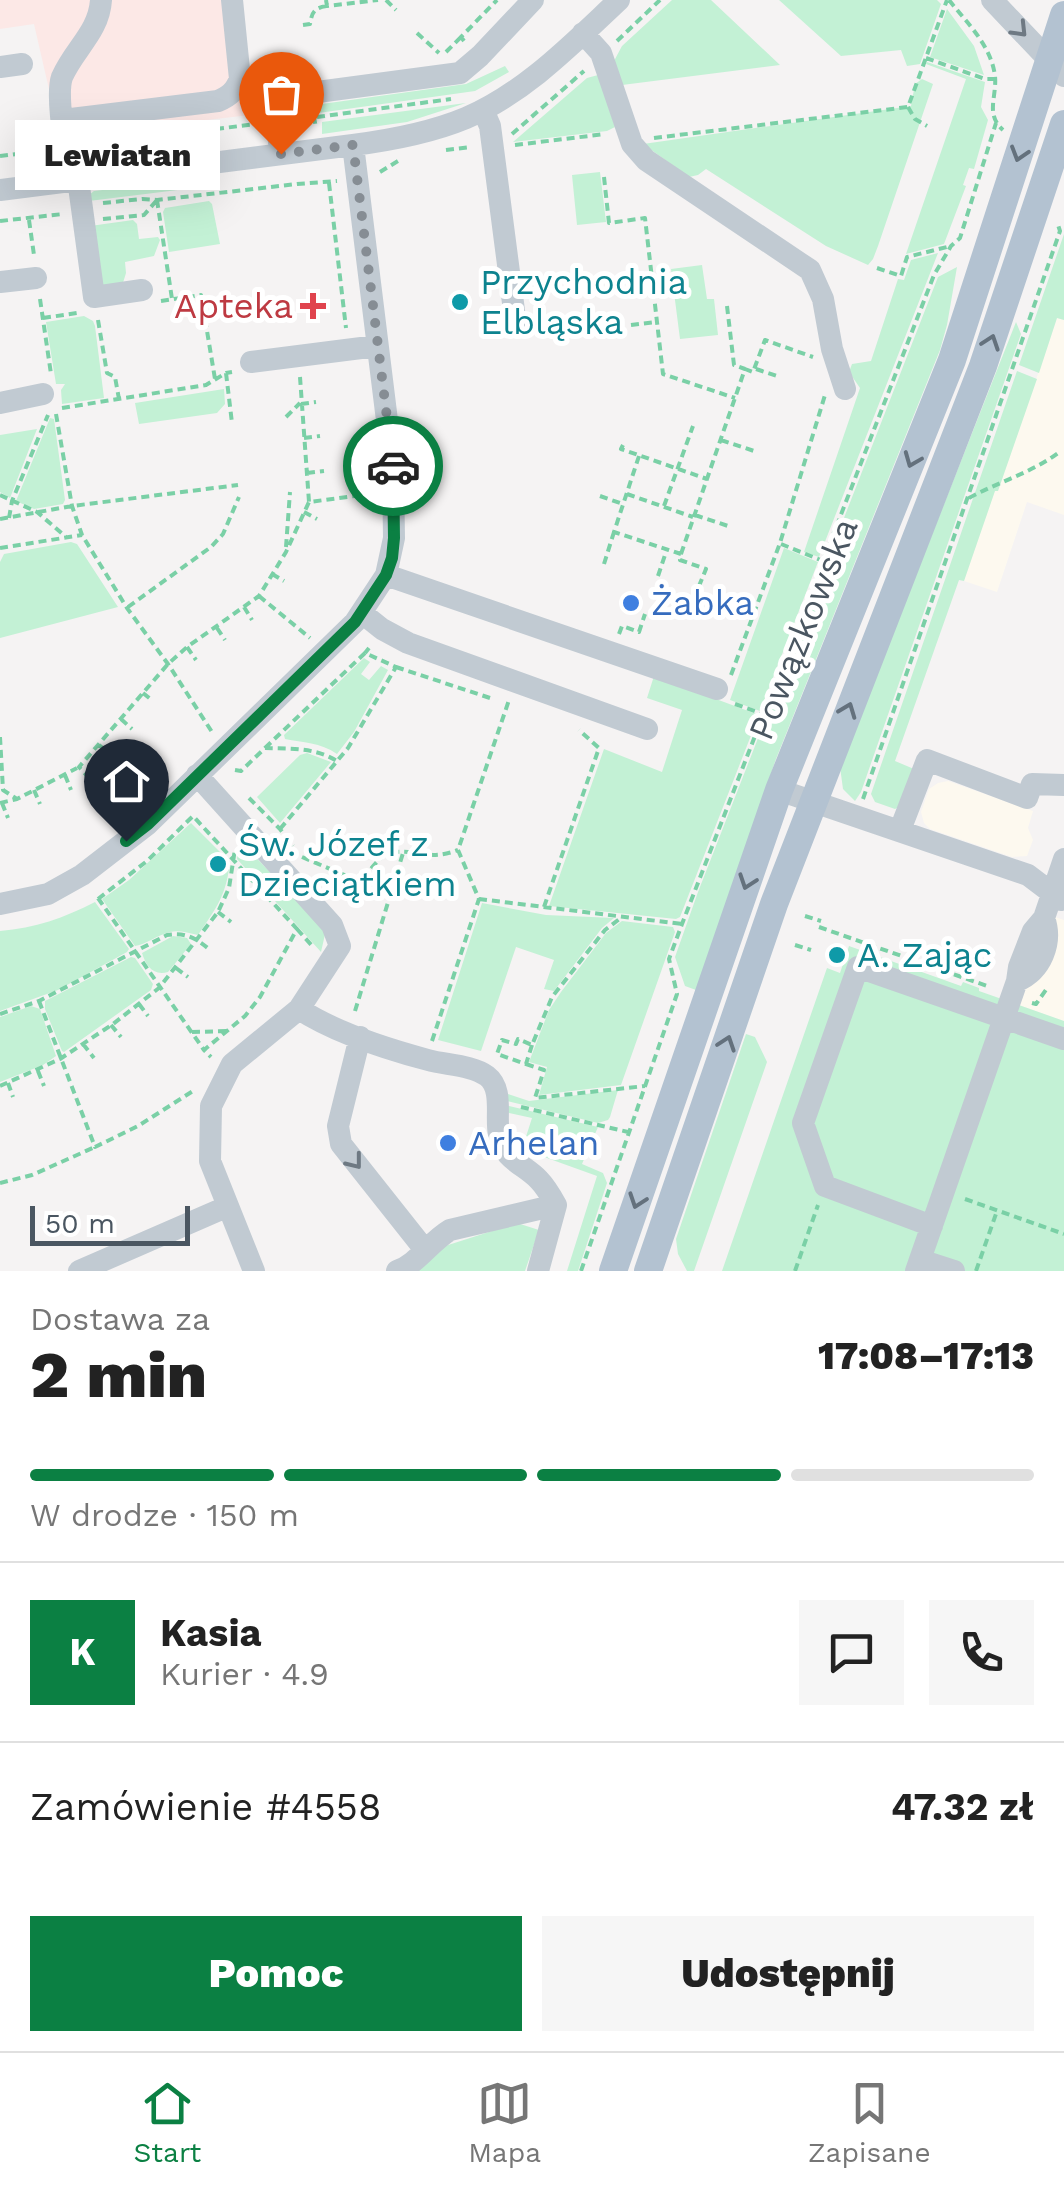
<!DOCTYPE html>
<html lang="pl">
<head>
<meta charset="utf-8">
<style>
  body { margin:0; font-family:"Work Sans",sans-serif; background:#f6f6f6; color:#222; height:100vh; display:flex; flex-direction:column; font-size:38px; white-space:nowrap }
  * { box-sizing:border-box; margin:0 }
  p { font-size:32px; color:#767676 }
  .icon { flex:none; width:55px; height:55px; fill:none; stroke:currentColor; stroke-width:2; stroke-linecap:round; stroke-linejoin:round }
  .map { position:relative; height:1271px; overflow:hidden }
  .sheet { display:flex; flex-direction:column; background:#fff; flex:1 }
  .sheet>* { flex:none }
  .scale { position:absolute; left:30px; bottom:25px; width:160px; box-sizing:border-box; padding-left:10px; border:5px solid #4a5661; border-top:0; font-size:28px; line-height:35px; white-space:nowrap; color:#4a5661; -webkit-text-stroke:8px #fff; paint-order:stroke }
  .pin { position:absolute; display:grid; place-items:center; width:85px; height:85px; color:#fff; margin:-102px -42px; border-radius:50% 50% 50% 0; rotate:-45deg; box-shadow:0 0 10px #0007 }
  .pin .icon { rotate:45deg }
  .courier { position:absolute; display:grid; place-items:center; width:100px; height:100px; margin:-50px; border:8px solid #0b8043; border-radius:50%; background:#fff; color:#222; box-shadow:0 2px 12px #0007 }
  .bubble { position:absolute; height:70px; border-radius:0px; background:#fff; box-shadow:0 10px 40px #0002; font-size:32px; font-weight:800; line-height:70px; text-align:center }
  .overview em { font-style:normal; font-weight:800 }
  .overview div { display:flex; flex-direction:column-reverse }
  .overview { display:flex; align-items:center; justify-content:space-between; height:170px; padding:0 30px }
  h1 { font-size:65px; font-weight:800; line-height:75px }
  .bar { display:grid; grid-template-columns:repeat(4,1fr); gap:15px 10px; align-content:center; height:120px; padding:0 30px }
  .bar i { height:12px; border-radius:8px; background:#e0e0e0 }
  .bar .active { background:#0b8043 }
  .bar p { grid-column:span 4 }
  .line { display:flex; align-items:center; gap:25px; padding:0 30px; border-top:2px solid #e0e0e0 }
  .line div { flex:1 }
  .round { display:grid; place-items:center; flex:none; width:105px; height:105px; border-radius:0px; background:#f6f6f6 }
  .button { display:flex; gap:20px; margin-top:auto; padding:20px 30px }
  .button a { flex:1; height:115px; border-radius:0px; background:#0b8043; color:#fff; font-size:40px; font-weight:800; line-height:115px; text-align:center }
  .button a+a { background:#f6f6f6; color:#222 }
  .dock { display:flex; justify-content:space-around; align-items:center; height:140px; border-top:2px solid #e0e0e0; background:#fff; font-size:28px; color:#767676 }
  .dock a { display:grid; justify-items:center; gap:5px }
  .dock .active { color:#0b8043 }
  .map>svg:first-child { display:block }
</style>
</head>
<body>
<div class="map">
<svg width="1064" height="1271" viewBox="0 0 1064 1271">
  <rect width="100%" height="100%" fill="#f5f3f3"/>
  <path fill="#fdf9ef" d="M1057,318L1064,320V515L1027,502L997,592L964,581L995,490L998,491Z
    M948,781L1033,811L1028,828L1033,840L1027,856L1012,857L930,829L924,823L921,812L929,789L938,783Z
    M1055,917L1064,920V1021L1019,1005Z"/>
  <path fill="#fce8e6" d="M0,0H240L250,115L60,137L34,24L0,29Z"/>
  <path fill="#c3f1d5" d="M672,0H711L780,65L622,85L614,61L622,46Z
    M779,0H937L941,4L920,64L907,66L901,50L841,56Z
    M947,9L974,46L984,75L930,57Z
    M927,62L985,82L981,107L988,120L974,169L969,168L963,185L966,186L944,244L906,254L966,79L926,64Z
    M505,66L509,72L475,91L297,116L293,112V108L466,84Z
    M598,75L615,127L607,131L513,142L587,78Z
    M922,79L933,84L878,246L873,259L868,265L826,246L706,169L698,175L689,177L643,144L911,106L915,84Z
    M466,103L407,122L322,134V122Z
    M600,172L606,222L577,225L572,175Z
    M203,178L209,181L210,186L89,201V195L94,191Z
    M209,201L212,204L220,244L169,252L163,212L165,208Z
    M133,220L137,224L139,239L158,237L160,240L154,256L125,262L126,273L122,286L101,287L90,226Z
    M1064,234V320L1057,318L1039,373L1019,365Z
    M938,253L819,557L804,552L860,388L849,372L852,364L871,361L898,279L904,280L911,260Z
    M702,265L707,299H714L718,335L680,339L671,269Z
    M957,267L947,325L940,350L776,759L696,990L685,986L675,957L698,892L938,277Z
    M84,316L93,321L95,326L104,398L62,404L61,390L65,384H56L46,322Z
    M1016,322L1021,334L861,792L855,801L843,789L840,767Z
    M1017,371L1037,379L998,491H995L964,581L959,580L895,761L914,769L899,807L895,809L875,802L871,794Z
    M224,389L225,404L217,413L139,424L135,403Z
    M50,418L54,419L65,500L63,504L34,509L16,501Z
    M37,429L10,498L0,492V435Z
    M71,542L77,544L118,607L0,638V562L4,554Z
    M784,548L818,562L760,711L730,700Z
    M364,658L370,662L361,674L369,680L381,666L388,670L354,732L337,754C320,742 303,743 285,739L284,735Z
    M654,676L759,715L680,917L676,919L549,906L604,749L662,772L682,710L647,698Z
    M307,753L331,762L280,823L257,797L300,755Z
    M191,823L230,862C226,896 217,907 198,935C188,933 179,930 170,932C157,935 147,944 135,946L102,899L129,880Z
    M239,840L326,930L321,952L237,859Z
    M95,902L129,949L127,952L58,990L0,1011V931C35,928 64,918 95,902Z
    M482,903L546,915L614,918L602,928L554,991L544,989L554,960L516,947L481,1051L438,1040Z
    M622,921L673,927L675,932L621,1085L539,1095L547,1067L529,1062L549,1010L561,992L606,933Z
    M173,936L187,938L191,944L168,972C153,976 146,966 142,953Z
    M849,946L961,986L963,982L979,988V991L1064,1021V1271H722L827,968L840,973Z
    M131,957L135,958L153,984L151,990L64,1052L62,1051L45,1009V1001Z
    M31,1006L40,1009L56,1056L43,1065L0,1082V1017Z
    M746,1034L755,1037L767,1062L694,1271H687L678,1254L676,1239Z
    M618,1090L610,1117L608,1120L598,1123L507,1101L508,1094L529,1101Z
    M505,1105L598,1127L582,1164L603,1173L607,1183L578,1271H567L597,1176L522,1149L532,1118L505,1112Z
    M517,1223L539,1230L525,1271H415L445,1246Z"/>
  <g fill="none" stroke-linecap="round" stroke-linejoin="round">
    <path stroke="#7ad0a6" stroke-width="4" stroke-dasharray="8 5" stroke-linecap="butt" d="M326,0L327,6L378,0
      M386,0L396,10
      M949,0C967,23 991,45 995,76C997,97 985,114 1003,130
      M303,25L310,24C312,12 314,8 327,6
      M417,33L439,53
      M464,41L461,37L497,0
      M617,41L660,0
      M446,52L461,37
      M926,58L985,79H995
      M908,107L915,119L927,126
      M317,117L451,99
      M300,119L314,117L316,128
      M512,134L584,71
      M654,138L908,107L947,0
      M87,145L256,124
      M515,145L605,134
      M446,150L471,147
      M0,156L43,151
      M380,172L398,161
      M604,177L609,223L645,218L663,374L735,398
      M329,183L346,328
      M157,200L172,299
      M103,203L142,199L157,200L297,184L337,181
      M103,219L144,215L157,200
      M29,220L34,255
      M0,221L63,214
      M877,268L901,276L907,257L951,246
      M40,299L51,374
      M161,301L201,295L215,379
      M727,306L734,365L745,369
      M43,318L77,313
      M98,320L107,373L115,377L119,399
      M631,325L656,322
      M756,369L780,377
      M226,373L232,423
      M300,377L309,502
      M301,404L316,402
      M62,408L206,385L226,373L232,372
      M56,414L72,506L82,535L127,608L168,664L212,732
      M286,417L300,403
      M304,438L320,436
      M721,440L754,451
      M623,445L621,449L707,479
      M639,456L614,532L681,554L680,560L706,569L699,586L703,588
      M307,473L324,471
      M627,494L693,517
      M0,495L37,512L66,537
      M600,496L623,504
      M969,498C998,482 1031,473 1058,453
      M664,506L693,426
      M304,512L317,519
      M695,515L728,526
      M9,518L12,501L48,415
      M0,519L72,506L238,485
      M781,544L823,561
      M286,547L290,492
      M0,548L82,535
      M681,554L745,369L753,372L765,340L813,357
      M604,564L614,532
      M272,574L284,581
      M658,576L667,549
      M259,596L310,638
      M128,607L211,547L223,534L239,497
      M244,607L252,620
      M217,628L225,640
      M619,634L622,626L639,632L645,614
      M187,647L196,660
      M396,667L490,698
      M731,675L780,543L825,395
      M143,693L153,701
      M735,704L763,714
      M121,719L132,729
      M0,737L3,790L17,799
      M99,745L112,756
      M265,748L365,653
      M235,770L241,771L265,748C290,749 314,747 337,761
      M65,775L71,790
      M34,790L40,804
      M249,798L280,829L293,846
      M863,799L1060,231L1057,222
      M0,803L17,799L77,768
      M2,803L8,818
      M125,817L79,767L168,664L187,647L259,596L286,552L309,502L370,494
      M280,829L348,748L396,667L365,653L369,648
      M302,857L356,880C372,875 376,854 394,852C421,850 428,861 458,850
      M98,898L204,1050
      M98,899L147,861L193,816L297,929L260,997L245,1016L204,1050L211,1057
      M479,899L682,924
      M544,907L599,748L579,730
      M218,912L231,922
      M805,916L821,921
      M819,927L990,987
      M297,929L314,948
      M795,945L811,950
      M176,968L188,977
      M39,1001L95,1147L138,1126L193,1091
      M1032,1003L1036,1004L1048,987
      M139,1004L148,1016
      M355,1011L403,853
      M0,1014L39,1001L167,935C185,932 196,938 210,950
      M111,1025L121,1037
      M192,1032L227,1031
      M432,1041L479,899L458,850L509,700
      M83,1044L94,1058
      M532,1045L526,1064L497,1054L502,1040L516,1044L518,1039L532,1045L552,997L605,930L622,917
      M526,1064L544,1070L535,1098L645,1086
      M38,1071L44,1086
      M8,1083L13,1097
      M0,1086L60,1059L113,1024L159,988L218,912L229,888L235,849
      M521,1107L628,1132
      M0,1183L32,1175L95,1147
      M965,1199L1064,1234
      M581,1271L677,994L669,959L682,924L934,275L951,246L960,238L996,123
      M795,1271L818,1205
      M976,1271L997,1211"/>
    <path stroke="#c1cad2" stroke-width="22" d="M992,0L1064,76
      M583,33L601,53L632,144L646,160L810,270L823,299L832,349L845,389
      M0,67L22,64
      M483,110L490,126L516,326
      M63,120L218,101C230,96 235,91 240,79L232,0
      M281,154C279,142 273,111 279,102C282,97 290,96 295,95L460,73L480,56L533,0
      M78,179L94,297L142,290
      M70,180C67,157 55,97 62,77C74,49 99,32 101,0
      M0,190L353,145C392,140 430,133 466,118C526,92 572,44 619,0
      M0,282L36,278
      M251,362L377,346
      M0,403L43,394
      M386,575L717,689
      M362,613L382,629L408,643L647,729
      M197,775L332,925L340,946L299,1009L232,1064L211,1106L210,1161L254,1271
      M779,790L1028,875L1061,900
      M900,830L927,760L1027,798L1032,784L1064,785
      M0,904L48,894L82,875L148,824L355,622L386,575L394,538L393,469L353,145
      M1017,981C1041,971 1053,943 1044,918
      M299,1009C334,1032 387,1049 428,1060C446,1065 472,1065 487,1076C504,1089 495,1117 499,1135C504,1161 524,1164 539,1180C546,1187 551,1196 556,1205L538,1271
      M360,1037L338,1126L341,1144L425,1250
      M932,1226L825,1186L803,1123L858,967L1064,1039
      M920,1260L954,1271
      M79,1271L217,1211
      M397,1271C417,1264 430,1242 450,1230L556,1205
      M916,1271L1017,981L1019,967L1033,931L1044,918L1064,859"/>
    <path stroke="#b3c2d1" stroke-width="28" d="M613,1271L779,790L952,360L1064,15
      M648,1271L774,904L983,366L1064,124"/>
  </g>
  <defs><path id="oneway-chevron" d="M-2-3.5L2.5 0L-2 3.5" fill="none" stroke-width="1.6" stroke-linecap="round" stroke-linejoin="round" transform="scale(2.5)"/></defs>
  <g stroke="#6e7983">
    <use href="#oneway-chevron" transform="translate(1020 30) rotate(46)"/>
    <use href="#oneway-chevron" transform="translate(355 1162) rotate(52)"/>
  </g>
  <g stroke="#64717d">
    <use href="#oneway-chevron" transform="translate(1019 154) rotate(107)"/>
    <use href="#oneway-chevron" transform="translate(991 342) rotate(-71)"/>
    <use href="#oneway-chevron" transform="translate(912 460) rotate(112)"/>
    <use href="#oneway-chevron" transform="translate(848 710) rotate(-69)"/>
    <use href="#oneway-chevron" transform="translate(747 882) rotate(109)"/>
    <use href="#oneway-chevron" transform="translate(727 1043) rotate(-71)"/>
    <use href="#oneway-chevron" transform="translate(637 1201) rotate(109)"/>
  </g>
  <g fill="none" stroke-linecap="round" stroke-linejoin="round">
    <path stroke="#868d94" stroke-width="10" stroke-dasharray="0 18" d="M281,154L353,145L393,466"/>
    <path stroke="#0b8043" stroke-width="12" d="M126,841L148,824L355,622L386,575L392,558L394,538L393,466"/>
  </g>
  <g fill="#0f9aa8" stroke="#fff" stroke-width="4">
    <circle cx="460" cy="302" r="10"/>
    <circle cx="218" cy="864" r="10"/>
    <circle cx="837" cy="955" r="10"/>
  </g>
  <path fill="#e0444e" stroke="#fff" stroke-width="4" d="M308 291h10v10h10v10h-10v10h-10v-10h-10v-10h10z"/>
  <g fill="#3f7fe0" stroke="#fff" stroke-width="4">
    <circle cx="631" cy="603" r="10"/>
    <circle cx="448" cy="1143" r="10"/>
  </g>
  <g text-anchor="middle" stroke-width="10" stroke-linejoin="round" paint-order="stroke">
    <g font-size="35" fill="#0d838f" stroke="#fff" text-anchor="start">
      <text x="480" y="294">Przychodnia<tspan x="480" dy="40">Elbląska</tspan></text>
      <text x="238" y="856">Św. Józef z<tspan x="238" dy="40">Dzieciątkiem</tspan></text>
      <text x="857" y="967">A. Zając</text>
    </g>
    <g font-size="35" fill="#be3a42" stroke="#fff" text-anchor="end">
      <text x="293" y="318">Apteka</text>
    </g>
    <g font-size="35" fill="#366cbe" stroke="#fff" text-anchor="start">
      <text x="651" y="615">Żabka</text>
      <text x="468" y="1155">Arhelan</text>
    </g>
    <g font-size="35" fill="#4a5661" stroke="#fff">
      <text transform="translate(803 629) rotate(-68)" y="12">Powązkowska</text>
    </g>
  </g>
</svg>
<div class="scale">50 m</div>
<div class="pin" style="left:281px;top:154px;background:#ea580c"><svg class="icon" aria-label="bag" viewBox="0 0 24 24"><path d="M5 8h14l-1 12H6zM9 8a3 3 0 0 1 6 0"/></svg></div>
<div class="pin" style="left:126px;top:841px;background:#1f2937"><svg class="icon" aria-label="home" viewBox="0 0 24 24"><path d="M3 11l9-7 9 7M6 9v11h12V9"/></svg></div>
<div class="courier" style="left:393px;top:466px"><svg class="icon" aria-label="car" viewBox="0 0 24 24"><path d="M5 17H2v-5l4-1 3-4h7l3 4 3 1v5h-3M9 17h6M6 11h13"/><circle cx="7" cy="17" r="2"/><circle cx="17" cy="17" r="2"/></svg></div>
<div class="bubble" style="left:15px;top:120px;width:205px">Lewiatan</div>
</div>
<section class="sheet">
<div class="overview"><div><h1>2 min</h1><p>Dostawa za</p></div><em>17:08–17:13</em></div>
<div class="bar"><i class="active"></i><i class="active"></i><i class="active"></i><i></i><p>W drodze · 150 m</p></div>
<div class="line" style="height:180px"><b class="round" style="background:#0b8043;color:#fff">K</b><div><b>Kasia</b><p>Kurier · 4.9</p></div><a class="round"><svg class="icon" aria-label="chat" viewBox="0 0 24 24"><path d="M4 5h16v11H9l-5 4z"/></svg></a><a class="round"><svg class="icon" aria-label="phone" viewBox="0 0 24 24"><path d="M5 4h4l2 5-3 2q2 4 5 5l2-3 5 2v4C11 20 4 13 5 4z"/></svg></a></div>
<div class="line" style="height:130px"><div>Zamówienie #4558</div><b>47.32 zł</b></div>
<div class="button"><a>Pomoc</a><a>Udostępnij</a></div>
</section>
<nav class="dock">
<a class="active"><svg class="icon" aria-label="home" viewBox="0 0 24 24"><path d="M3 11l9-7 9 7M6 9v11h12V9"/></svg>Start</a>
<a><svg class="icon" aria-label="map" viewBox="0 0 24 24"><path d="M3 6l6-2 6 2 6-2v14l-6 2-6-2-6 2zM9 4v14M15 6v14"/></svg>Mapa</a>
<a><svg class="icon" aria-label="saved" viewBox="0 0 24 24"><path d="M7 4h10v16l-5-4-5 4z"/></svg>Zapisane</a>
</nav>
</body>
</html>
